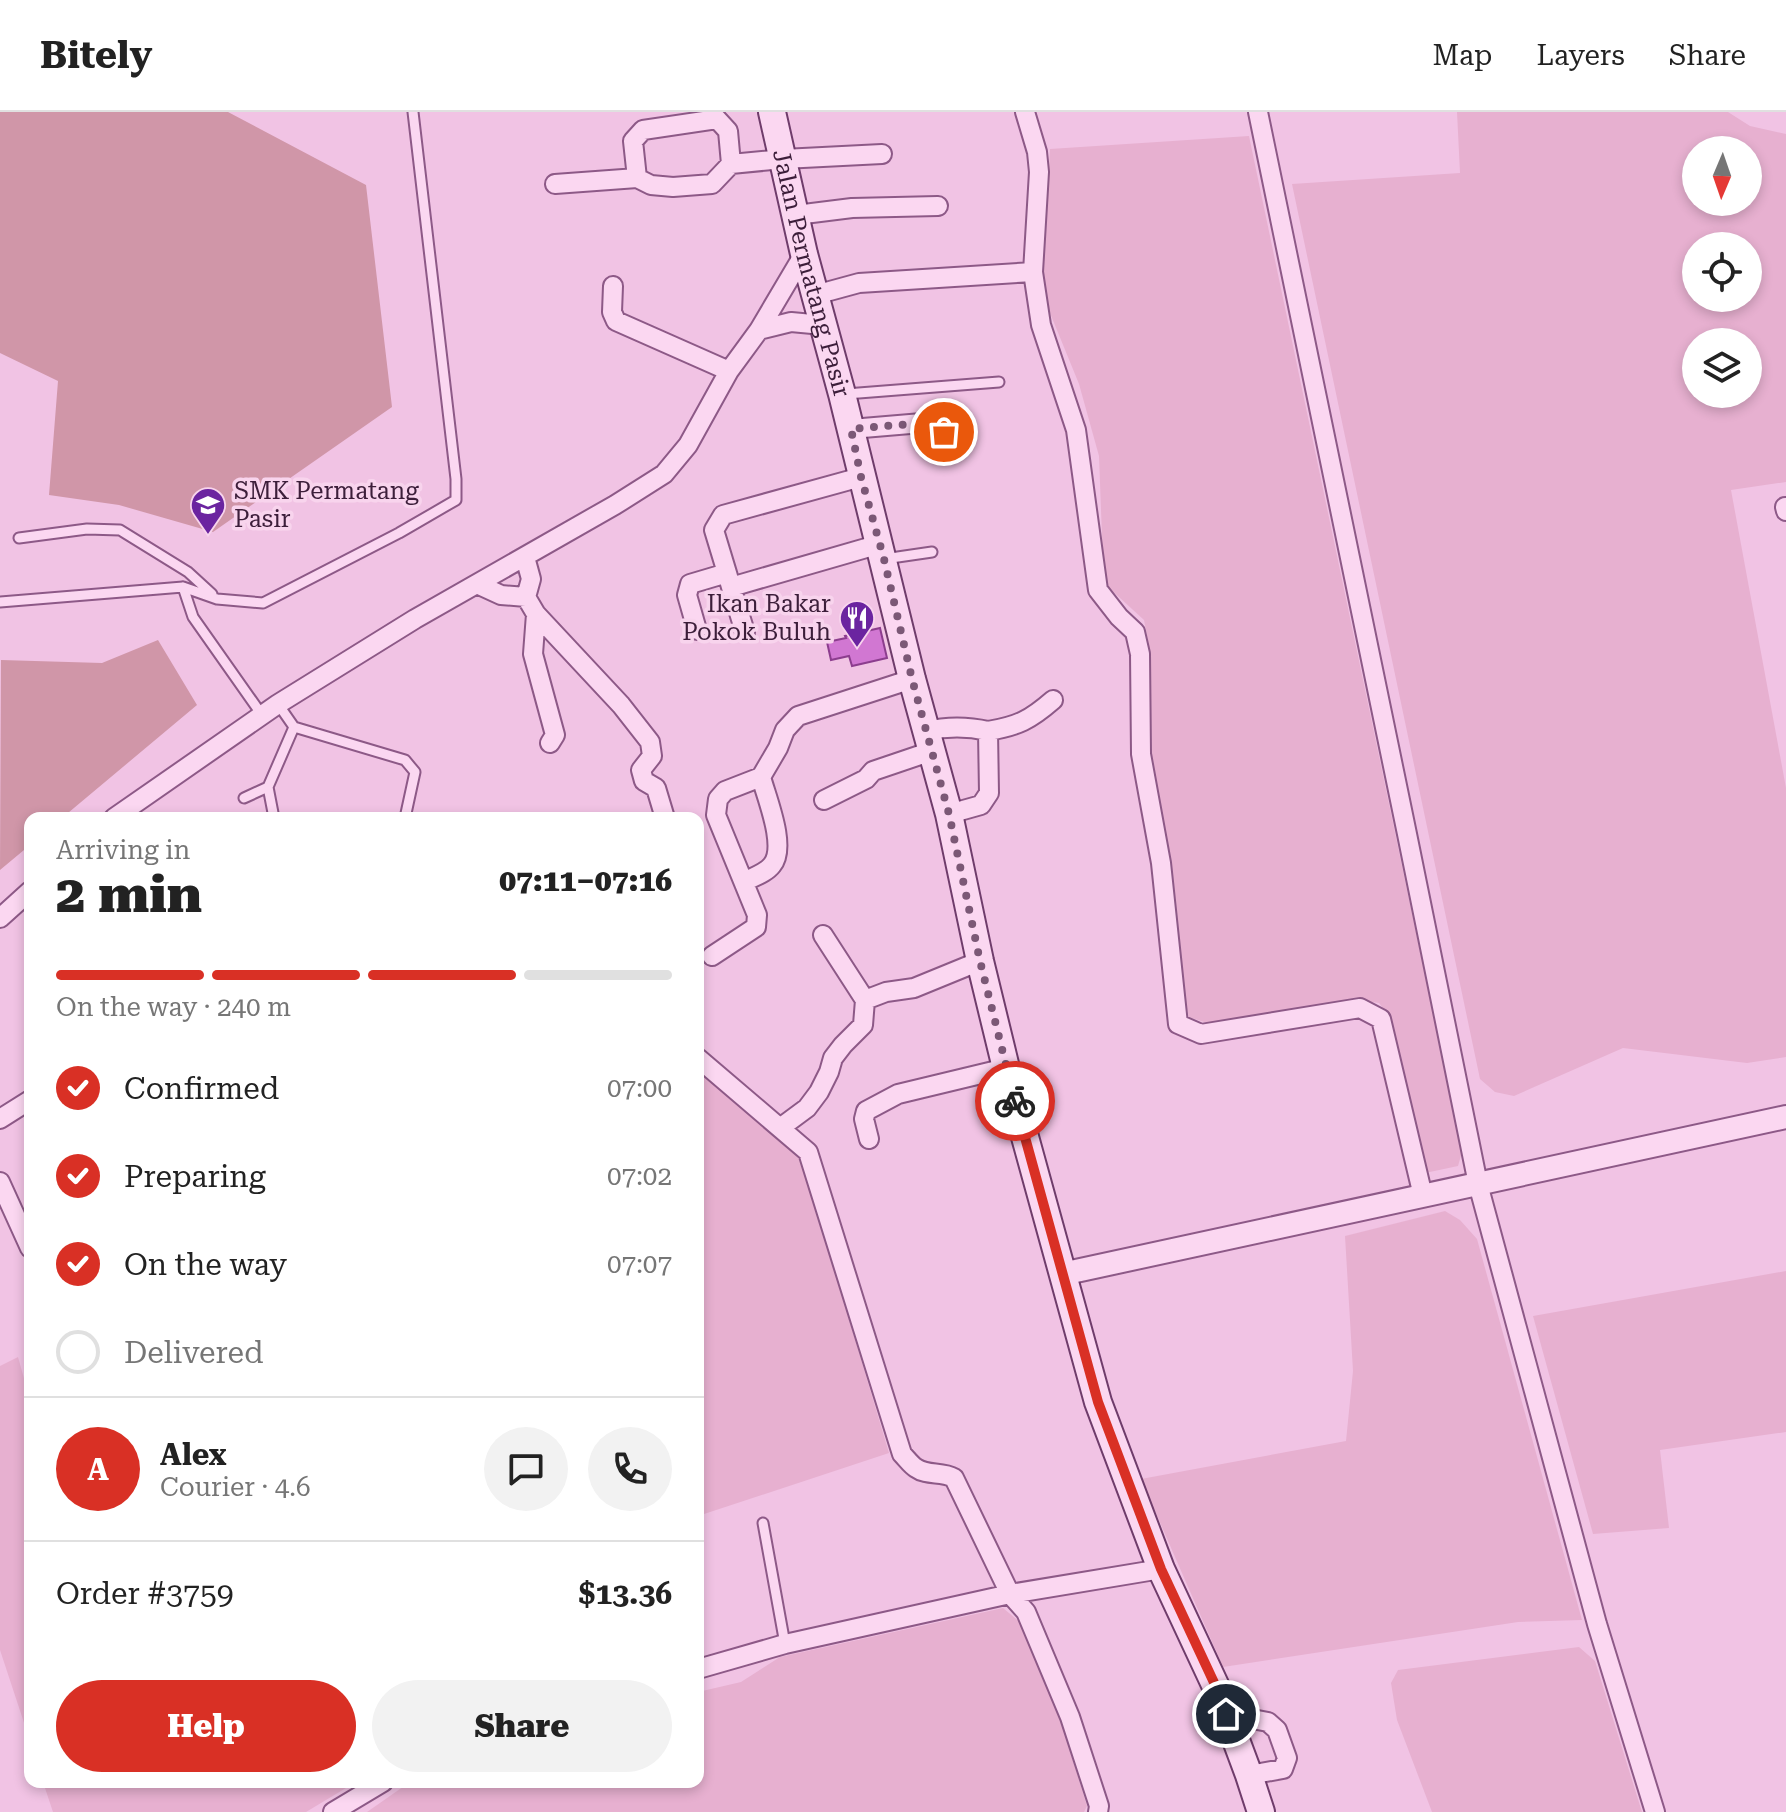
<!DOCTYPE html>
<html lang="en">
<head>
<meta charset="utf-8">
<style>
  body { margin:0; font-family:"Roboto Serif",serif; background:#f2f2f2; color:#222; height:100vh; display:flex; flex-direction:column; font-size:30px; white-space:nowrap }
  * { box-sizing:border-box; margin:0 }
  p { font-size:26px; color:#767676 }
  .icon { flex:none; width:44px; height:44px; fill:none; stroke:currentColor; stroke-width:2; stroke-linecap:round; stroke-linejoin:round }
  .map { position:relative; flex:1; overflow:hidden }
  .sheet { position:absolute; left:24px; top:700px; width:680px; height:976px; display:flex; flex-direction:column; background:#fff; border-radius:16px; box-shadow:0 4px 12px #0003 }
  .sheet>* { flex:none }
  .needle { width:52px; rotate:182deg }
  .tools { position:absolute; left:1682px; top:24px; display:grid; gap:16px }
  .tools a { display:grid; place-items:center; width:80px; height:80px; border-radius:50%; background:#fff; box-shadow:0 4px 12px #0003; font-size:40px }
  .pin { position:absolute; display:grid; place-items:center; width:68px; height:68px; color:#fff; margin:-34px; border:4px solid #fff; border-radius:50%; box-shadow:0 2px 8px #0007 }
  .courier { position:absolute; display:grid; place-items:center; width:80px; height:80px; margin:-40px; border:6px solid #d93025; border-radius:50%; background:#fff; color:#222; box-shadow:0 2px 10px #0007 }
  .headline em { font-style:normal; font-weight:800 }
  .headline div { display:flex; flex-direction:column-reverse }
  .headline { display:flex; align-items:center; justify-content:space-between; height:136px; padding:0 32px }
  h1 { font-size:52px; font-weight:800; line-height:60px }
  .bar { display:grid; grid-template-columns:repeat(4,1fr); gap:12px 8px; align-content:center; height:96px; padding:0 32px }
  .bar i { height:10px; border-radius:6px; background:#e0e0e0 }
  .bar .current { background:#d93025 }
  .bar p { grid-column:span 4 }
  .line { display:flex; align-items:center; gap:20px; padding:0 32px; border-top:2px solid #e0e0e0 }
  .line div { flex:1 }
  .round { display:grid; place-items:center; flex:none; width:84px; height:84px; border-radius:42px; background:#f2f2f2 }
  ol { padding:0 32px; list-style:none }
  li { display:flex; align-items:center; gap:24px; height:88px }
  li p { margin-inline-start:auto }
  li .icon { padding:8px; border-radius:50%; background:#d93025; color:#fff; stroke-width:4 }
  li:last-child { color:#767676 }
  li i { width:44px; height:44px; border:4px solid #e0e0e0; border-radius:50% }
  .primary-button { display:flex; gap:16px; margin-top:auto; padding:16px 32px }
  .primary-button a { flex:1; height:92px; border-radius:48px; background:#d93025; color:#fff; font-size:32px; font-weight:800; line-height:92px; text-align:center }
  .primary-button a+a { background:#f2f2f2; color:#222 }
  header { display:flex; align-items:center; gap:48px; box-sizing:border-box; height:112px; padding:0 40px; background:#fff; border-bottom:2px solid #e0e0e0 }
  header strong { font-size:38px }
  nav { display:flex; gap:44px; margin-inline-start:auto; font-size:28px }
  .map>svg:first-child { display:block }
</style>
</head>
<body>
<header>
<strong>Bitely</strong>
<nav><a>Map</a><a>Layers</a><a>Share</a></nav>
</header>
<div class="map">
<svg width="1786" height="1700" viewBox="0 0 1786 1700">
  <rect width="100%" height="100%" fill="#f1c3e4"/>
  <path fill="#e7b0d0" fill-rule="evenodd" d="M1457,0H1728L1750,14L1786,22V370L1731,378L1786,676V945L1747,951L1623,936L1514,984L1495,980L1480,967L1292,72L1460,61ZM1696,38H1748V90H1696ZM1696,134H1748V186H1696ZM1748,230V282H1696V230Z
    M1249,24L1462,1040L1458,1054L1425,1061L1390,905L1379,891L1357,888L1207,911L1189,905L1183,882L1170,748L1150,640V540L1144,508L1108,475L1103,451L1099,344L1079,272L1050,201L1043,161L1050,37Z
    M698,960L800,1043L889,1341L698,1404Z
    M1445,1099L1460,1108L1477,1127L1582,1508L1518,1510L1223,1555L1141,1367L1346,1329L1353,1259L1345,1124Z
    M1786,1159V1320L1660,1338L1669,1416L1593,1422L1533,1204Z
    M18,1245L30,1288V1629L0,1538V1254Z
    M1003,1496L1021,1511L1061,1609L1087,1694L1084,1700H367L410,1670H698V1580L741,1570L780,1545Z
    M1579,1535L1595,1549L1642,1700H1432L1397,1608L1391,1571L1398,1558Z
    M43,1670H356L306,1700H53Z"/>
  <path fill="#d096a8" d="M0,0H228L366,73L392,295L213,420L119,393L49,383L58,269L0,241Z
    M158,528L197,593L62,706H30V733L0,758L1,548L102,551Z"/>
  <path fill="#d177d2" stroke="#8c3d8e" stroke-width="2" d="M880,516L887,546L852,554L849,544L831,548L827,530L846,526L845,524Z"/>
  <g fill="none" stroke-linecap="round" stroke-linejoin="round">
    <g stroke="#8d5987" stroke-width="13">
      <path id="service" d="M846,282L999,270
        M19,426L87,417L120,418L188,460L212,482
        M884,447L932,440
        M183,475L193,505L262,603
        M0,490L183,475L217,487L263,491L399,421L456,388V367L413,0
        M294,615L405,648L415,660L405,706
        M244,686L268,675
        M274,706L268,675L294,615L278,592
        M763,1411L785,1532"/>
    </g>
    <g stroke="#8d5987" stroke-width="22">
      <path id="minor" d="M1025,0L1037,40L1039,60L1033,160L1041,213L1076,318L1098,478L1119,505L1135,520L1140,542L1141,642L1161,751L1178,912L1201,922L1360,896L1381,907L1423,1084
        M1258,0L1407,722L1478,1072L1597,1512L1655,1700
        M637,66L633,29L643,18L717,7L728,19L731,52
        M555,72L637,66L651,73L673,75L712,72L731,52L783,47L882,42
        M796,103L852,96L938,94
        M613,174L612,200L616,209L729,259
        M815,183L859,171L1033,160
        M759,218L791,210L823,213
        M851,317L922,311L944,320
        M1785,395L1786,399
        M525,445L531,467L526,485L536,502L621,593L650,630L652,644L641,658L644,669L656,676L665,706
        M727,461L731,475L880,432
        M477,472L501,483L526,485
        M731,475L745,520
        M536,502L533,542L555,623L550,631
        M697,518L687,483L690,472L727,461L714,418L723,403L861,365
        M926,619C948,614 966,614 988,619
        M824,688L866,667L873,659L932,639
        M949,702L981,693L989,681L988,619C1018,614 1030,608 1053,588
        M114,706L278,592L415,507L615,393L664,362L688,333L729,259L759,218L804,142
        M744,770C753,765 766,761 772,753C787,735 767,687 761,665L778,636L785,618L798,604L912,567
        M0,806L30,779
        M823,823L865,888
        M712,844L756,815L757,803L716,703L718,687L725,679L761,665
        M698,946L808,1040L902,1342C907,1347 911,1353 916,1356C927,1364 942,1359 954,1366L1010,1482L1026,1500L1070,1605L1099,1694L1098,1700
        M0,1007L30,988
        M780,1016L807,996L819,980L829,960L833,946L843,933L863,913L865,888L886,880L914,876L980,849
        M869,1027L864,1007L866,999L898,982L1006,956
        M0,1070L30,1136
        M698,1557L785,1532L1010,1482L1161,1457
        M1226,1602L1268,1610L1277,1618L1287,1646L1283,1657L1249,1663
        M333,1700L383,1670"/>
    </g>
    <g stroke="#8d5987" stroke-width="26">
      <path id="tertiary" d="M1062,1162L1786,1005"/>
    </g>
    <g stroke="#6f3c6b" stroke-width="30">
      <g id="secondary">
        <path id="s1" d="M772,0L804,142L842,282L912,567L949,702L980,849L1006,956L1098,1290L1161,1457L1217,1577L1249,1663L1261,1700"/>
      </g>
    </g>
    <use href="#service" stroke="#fbd7f1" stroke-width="9"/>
    <use href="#minor" stroke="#fbd7f1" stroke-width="18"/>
    <use href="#tertiary" stroke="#fbd7f1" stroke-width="22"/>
    <use href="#secondary" stroke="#fbd7f1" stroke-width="26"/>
  </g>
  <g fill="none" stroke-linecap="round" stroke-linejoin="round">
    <path stroke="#7b5876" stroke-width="8" stroke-dasharray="0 14.4" d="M944,320L922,311L851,317L861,365L884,447L912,567L949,702L980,849L1015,989"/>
    <path stroke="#d93025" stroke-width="10" d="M1015,989L1098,1290L1161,1457L1217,1577L1226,1602"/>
  </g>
  <defs>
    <g id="school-pin" transform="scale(1.8)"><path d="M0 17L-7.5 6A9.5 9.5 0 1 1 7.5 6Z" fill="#6b24a0" stroke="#f8d4ed"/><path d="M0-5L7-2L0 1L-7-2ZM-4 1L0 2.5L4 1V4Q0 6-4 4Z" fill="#fff"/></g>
    <g id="restaurant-pin" transform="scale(1.8)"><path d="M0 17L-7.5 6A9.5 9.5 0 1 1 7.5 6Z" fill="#6b24a0" stroke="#f8d4ed"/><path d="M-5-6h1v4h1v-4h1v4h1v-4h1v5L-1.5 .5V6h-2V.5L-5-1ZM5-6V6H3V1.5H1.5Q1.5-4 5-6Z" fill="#fff"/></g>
  </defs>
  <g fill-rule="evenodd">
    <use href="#school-pin" x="208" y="393"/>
    <use href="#restaurant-pin" x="857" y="506"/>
  </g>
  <g text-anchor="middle" stroke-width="7" stroke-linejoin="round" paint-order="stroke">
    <g font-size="24" fill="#3c1e3a" stroke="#f8d4ed">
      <text dy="8" stroke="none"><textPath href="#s1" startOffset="166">Jalan Permatang Pasir</textPath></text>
    </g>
    <g font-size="24" fill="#3c1e3a" stroke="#f8d4ed" text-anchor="start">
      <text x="234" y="387">SMK Permatang<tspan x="234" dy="28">Pasir</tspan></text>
      <text x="831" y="500" text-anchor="end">Ikan Bakar<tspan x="831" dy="28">Pokok Buluh</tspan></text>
    </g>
  </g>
</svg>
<div class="tools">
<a><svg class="needle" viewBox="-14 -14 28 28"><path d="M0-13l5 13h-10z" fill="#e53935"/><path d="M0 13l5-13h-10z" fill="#767676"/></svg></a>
<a><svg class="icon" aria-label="locate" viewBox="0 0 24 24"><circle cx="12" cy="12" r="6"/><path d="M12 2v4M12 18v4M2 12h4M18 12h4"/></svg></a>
<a><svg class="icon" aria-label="layers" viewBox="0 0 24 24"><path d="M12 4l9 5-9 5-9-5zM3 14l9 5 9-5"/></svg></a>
</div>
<div class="pin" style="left:944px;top:320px;background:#ea580c"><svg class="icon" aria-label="bag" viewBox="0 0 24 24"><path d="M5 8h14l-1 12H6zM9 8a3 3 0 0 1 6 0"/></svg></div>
<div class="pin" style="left:1226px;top:1602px;background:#1f2937"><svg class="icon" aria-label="home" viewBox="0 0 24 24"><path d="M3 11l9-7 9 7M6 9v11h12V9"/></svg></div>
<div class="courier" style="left:1015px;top:989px"><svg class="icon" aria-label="bike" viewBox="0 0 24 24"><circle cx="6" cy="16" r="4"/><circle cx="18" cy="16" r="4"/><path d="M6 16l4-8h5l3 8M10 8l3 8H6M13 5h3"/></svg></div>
<section class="sheet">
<div class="headline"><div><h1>2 min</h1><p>Arriving in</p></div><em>07:11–07:16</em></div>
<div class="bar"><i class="current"></i><i class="current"></i><i class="current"></i><i></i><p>On the way · 240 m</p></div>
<ol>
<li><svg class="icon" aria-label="check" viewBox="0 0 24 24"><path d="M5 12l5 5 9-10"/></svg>Confirmed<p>07:00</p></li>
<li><svg class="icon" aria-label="check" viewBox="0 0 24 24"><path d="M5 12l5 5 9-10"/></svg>Preparing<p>07:02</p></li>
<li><svg class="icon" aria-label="check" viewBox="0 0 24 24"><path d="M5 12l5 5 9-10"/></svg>On the way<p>07:07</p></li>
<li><i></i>Delivered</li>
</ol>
<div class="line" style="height:144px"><b class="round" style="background:#d93025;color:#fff">A</b><div><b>Alex</b><p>Courier · 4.6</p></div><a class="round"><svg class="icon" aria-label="chat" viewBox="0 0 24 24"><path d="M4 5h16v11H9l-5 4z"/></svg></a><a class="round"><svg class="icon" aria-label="phone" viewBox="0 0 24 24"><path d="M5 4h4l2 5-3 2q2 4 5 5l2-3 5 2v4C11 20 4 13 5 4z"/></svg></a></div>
<div class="line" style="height:104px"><div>Order #3759</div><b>$13.36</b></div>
<div class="primary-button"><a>Help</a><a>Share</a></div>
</section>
</div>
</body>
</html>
